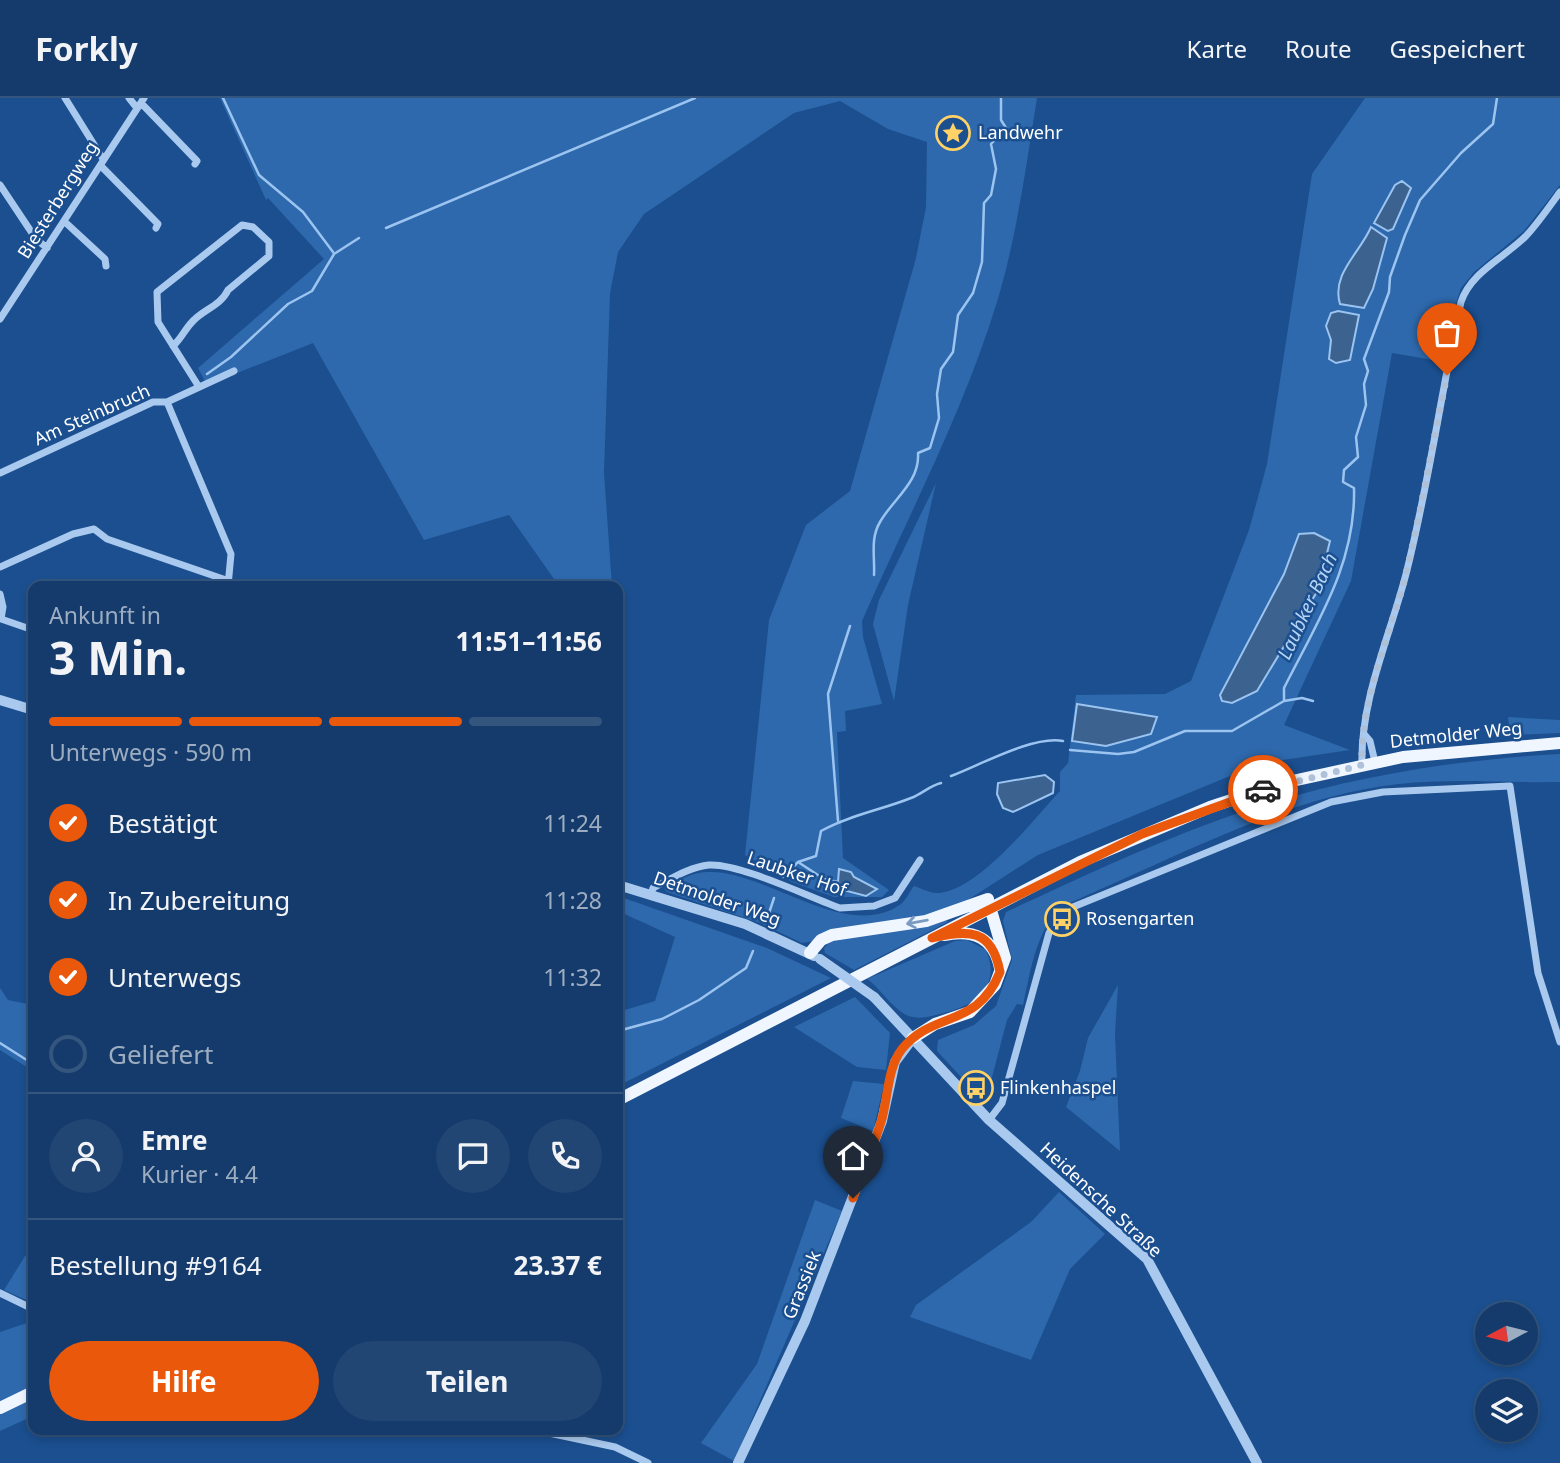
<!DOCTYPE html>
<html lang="de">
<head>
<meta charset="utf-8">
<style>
  body { margin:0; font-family:"Noto Sans",sans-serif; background:#214673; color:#f1f3f6; height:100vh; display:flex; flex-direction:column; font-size:26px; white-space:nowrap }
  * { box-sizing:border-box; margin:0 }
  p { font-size:23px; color:#9dadc1 }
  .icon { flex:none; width:38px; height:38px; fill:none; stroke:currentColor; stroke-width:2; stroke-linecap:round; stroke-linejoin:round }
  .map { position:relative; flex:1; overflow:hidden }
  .details { position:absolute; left:28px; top:483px; width:595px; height:854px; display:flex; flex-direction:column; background:#143b6b; border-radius:14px; box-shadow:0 4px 10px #0003,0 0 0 2px #33557e }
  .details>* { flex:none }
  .needle { width:46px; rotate:263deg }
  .controls { position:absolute; left:1475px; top:1204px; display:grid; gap:14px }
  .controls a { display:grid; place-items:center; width:63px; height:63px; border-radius:50%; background:#143b6b; box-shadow:0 4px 10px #0003,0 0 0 2px #33557e; font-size:35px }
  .pin { position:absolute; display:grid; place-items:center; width:60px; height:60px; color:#fff; margin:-72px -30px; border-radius:50% 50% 50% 0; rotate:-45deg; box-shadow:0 0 7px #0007 }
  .pin .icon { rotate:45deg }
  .courier { position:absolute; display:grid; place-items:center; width:70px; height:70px; margin:-35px; border:5px solid #ea580c; border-radius:50%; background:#fff; color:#222; box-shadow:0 2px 9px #0007 }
  .summary em { font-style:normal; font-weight:700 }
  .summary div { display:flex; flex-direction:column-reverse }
  .summary { display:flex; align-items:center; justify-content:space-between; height:119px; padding:0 21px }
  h1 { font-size:46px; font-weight:700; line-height:52px }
  .bar { display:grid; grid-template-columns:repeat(4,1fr); gap:10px 7px; align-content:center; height:84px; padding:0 21px }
  .bar i { height:9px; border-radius:5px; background:#33557e }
  .bar .selected { background:#ea580c }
  .bar p { grid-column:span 4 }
  .line { display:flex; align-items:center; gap:18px; padding:0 21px; border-top:2px solid #33557e }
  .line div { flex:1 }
  .round { display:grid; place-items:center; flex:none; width:74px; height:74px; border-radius:37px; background:#214673 }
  ol { padding:0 21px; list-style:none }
  li { display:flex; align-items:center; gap:21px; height:77px }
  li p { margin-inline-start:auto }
  li .icon { padding:7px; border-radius:50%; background:#ea580c; color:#fff; stroke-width:4 }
  li:last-child { color:#9dadc1 }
  li i { width:38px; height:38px; border:4px solid #33557e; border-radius:50% }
  .cta { display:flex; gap:14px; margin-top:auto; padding:14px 21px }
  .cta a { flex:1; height:80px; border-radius:42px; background:#ea580c; color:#fff; font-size:28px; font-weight:700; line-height:80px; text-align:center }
  .cta a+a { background:#214673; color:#f1f3f6 }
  header { display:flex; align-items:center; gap:42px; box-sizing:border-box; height:98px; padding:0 35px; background:#143b6b; border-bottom:2px solid #33557e }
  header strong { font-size:33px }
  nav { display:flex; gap:38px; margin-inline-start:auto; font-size:24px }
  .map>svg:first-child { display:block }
</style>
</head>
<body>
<header>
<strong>Forkly</strong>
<nav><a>Karte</a><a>Route</a><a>Gespeichert</a></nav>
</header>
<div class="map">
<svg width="1560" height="1365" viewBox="0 0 1560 1365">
  <rect width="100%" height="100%" fill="#1b4f8f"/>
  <path fill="#2e69ad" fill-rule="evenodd" d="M220,0H1037C1026,68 1017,138 997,204C963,315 908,418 862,523L863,539L882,606L845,613L846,633L837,634L843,760L889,792L882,799H834L792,784L745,757L769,522L806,427L850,393L916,160L926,109L927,44L888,31L840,3L794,15L644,116L618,154L610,195L604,375L612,488H559L509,417L424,442L313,245L207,287L198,270L324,161L268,100L266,102Z
    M1365,0H1560V87L1524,133L1474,174L1461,190L1442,249L1445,264L1392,255L1351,483L1284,627L1350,652L1283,662L1230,678L1038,757L963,805L927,818L814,843L802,845L760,825L667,794L664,791C679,782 691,774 709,774C765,772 848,845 901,806C906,802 910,793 914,788C920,790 928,794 935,795C975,797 1034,721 1060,693V674L1068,665L1076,597L1165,596L1191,583L1249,432L1267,366L1312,76ZM1330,443L1257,593L1222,603L1220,597L1285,476Z
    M936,385L908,507L894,603L873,526L879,502Z
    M1508,619L1560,622V635L1510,637Z
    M1560,656V684C1507,685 1452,680 1399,686C1292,697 1181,757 1083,799C1075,803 1064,806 1058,813C1035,836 1030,877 1023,907L1017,906L1007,922L991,983L962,980L937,953L938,942L974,927L996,908L1012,862L1003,823L1006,814C1075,782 1144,749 1216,723C1325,683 1444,662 1560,656Z
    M618,798L767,850L831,880L618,988V914L655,903L675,839L618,813Z
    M946,822L948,824L854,872L825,855L824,850L833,841Z
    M967,842L986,852C1002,890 974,908 940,916C931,918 922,921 913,919C895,916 882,891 867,881L955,843Z
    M1118,887L1115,936L1120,1053L1066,1009L1080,973L1088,940Z
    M0,890L8,902L33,907V973L0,952Z
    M855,899L890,935L886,972L857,969L794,929Z
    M853,983L884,986L873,1033L841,1020Z
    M1059,1094L1105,1136L1070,1171L1031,1262L910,1219L916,1207L1031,1124Z
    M815,1102L842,1113L734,1363L701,1345L757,1266Z
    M33,1155V1205L4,1192L25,1158Z
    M33,1223V1318L0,1333V1234Z"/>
  <path fill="#3c6290" stroke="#9cc4f0" stroke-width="2" d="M1402,83L1411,90L1393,131L1388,133L1374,125L1395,87Z
    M1371,129L1387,140L1373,191L1364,210L1340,206C1331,176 1360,155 1371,129Z
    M1338,213L1359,217L1350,262L1336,265L1329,261L1331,242L1326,228L1331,215Z
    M1314,435L1330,443L1318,492L1257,593L1232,605L1222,603L1220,597L1284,476L1299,436Z
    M1077,606L1157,619L1151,636L1106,648L1072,643Z
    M1045,677L1054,684L1053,695L1013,714L1003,710L997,696L998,685Z
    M839,771L851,774L854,779L877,791L866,798L843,792L838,784Z"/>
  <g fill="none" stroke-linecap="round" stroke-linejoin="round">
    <path stroke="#9cc4f0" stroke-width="2.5" d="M223,0L259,77L303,114L333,154
      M386,130L695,0
      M207,276L231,259L288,206L312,193L334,156L359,140
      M874,477C875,458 870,441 880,424C893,401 920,384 918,355L930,350L939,320L937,296L941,271L953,254L958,217L973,195L982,164L984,105L991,97L996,71L991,46L1006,30L1001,22V0
      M1284,603L1302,600L1313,603
      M1070,652L1118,656L1134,654L1185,633H1232L1284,603V590C1317,524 1356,466 1354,390L1343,384L1344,372L1358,359L1356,339L1366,307L1364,286L1368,273L1364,261L1389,194L1390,179L1405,137L1420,102L1461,55L1493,26L1497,0
      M951,678C980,667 1034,637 1063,643
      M838,723L828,596L850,528
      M798,764L824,781L838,784
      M783,779L798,764L816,758L821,733C850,717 881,712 911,700C922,696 929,688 941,685
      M769,815L774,800
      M618,933L662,921L699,902L746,870L753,853
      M0,945L33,966"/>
    <path stroke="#a9c9ee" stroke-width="7" d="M65,0L103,61
      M129,0L137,10
      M141,5L197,63L195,66
      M101,68L158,126L156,130
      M0,87L36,141L47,150
      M65,124L105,161L106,168
      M0,221L144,0
      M173,248C182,240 186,229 194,222C205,211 221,207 228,192L269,158V144L253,129L242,127L157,194L158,224L199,289
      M167,304L231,456L228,488
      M0,375L153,304H167L234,273
      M0,469L73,436L94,431L107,441L229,483
      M0,496L3,509L1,521L33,532
      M1364,636L1370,643L1375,664
      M1362,667C1360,602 1390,538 1406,476C1429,386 1441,294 1461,204C1471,174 1504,160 1526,138C1538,125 1549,109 1560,94
      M651,797L653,790C671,781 689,769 709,767C739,765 809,799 840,810L874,808L895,800L920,762
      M989,1022L1002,1005L1049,835L1059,818L1068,811L1331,704L1383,694L1510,688L1538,875L1560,944
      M0,1195L33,1211
      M535,1332L615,1349L648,1365"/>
    <path stroke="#a9c9ee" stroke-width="10" d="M0,602L33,612
      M618,787L745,826L814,858
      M874,899L989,1022L1147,1161L1257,1365
      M738,1365L805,1223L882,1023L895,964L913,940"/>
    <path stroke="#f0f6ff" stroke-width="12" d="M944,837C974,831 994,840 1000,870
      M810,855L821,842L832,837L926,823L988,801
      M913,940L935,926L970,914L995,887L1005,860L990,809
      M618,1002L1080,764L1210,709L1283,685L1403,659L1560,645
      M0,1310L33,1294"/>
    <path stroke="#a9c9ee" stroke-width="10" d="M820,861L874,899"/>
  </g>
  <defs><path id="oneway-shaft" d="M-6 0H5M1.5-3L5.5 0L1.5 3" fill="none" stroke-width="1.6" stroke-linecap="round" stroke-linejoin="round" transform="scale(1.75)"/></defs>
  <use stroke="#7b9ac1" href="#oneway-shaft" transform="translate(917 824) rotate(170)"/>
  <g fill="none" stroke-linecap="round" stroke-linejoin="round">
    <path stroke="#afc1d8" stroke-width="7" stroke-dasharray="0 12.6" d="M1263,692L1362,667C1360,602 1390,538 1406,476C1422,410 1433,343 1447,277"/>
    <path stroke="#ea580c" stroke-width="9" d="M853,1100C862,1075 873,1050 881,1024C888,1002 887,970 902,951C934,912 977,931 1000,874C992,831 969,831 932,840L1142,736L1263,692"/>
  </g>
  <defs>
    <g id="sight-ring" transform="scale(1.75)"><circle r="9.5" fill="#1b4f8f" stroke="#ffd166" stroke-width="1.5"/><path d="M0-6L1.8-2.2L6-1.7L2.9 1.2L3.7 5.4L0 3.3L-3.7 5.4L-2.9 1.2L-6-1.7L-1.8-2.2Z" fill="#ffd166"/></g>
    <g id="bus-ring" transform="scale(1.75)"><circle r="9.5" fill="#1b4f8f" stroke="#ffd166" stroke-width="1.5"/><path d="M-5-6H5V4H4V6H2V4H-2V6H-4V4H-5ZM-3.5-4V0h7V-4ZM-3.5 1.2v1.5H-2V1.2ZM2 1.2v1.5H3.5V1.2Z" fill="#ffd166"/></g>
  </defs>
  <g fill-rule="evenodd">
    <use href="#sight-ring" x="953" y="35"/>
    <use href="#bus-ring" x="1062" y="821"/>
    <use href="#bus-ring" x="976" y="990"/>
  </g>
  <g text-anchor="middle" stroke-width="5" stroke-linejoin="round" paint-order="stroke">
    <g font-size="18" fill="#fff" stroke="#1b4f8f" text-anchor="start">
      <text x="978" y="41">Landwehr</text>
      <text x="1086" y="827">Rosengarten</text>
      <text x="1000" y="996">Flinkenhaspel</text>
    </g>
    <g font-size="18" fill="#fff" stroke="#1b4f8f">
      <text transform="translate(58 102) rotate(-58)" y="6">Biesterbergweg</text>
      <text transform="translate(92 317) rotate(-24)" y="6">Am Steinbruch</text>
      <text transform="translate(1456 637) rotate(-6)" y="6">Detmolder Weg</text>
      <text transform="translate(797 776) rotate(19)" y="6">Laubker Hof</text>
      <text transform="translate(717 801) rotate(19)" y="6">Detmolder Weg</text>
      <text transform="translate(1101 1102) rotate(43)" y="6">Heidensche Straße</text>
      <text transform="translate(802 1187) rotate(-68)" y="6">Grassiek</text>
    </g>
    <g font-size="19" font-style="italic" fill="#b5d3f5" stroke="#1b4f8f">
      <text transform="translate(1307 508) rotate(-65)" y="7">Laubker Bach</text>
    </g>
  </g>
</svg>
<div class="controls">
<a><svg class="needle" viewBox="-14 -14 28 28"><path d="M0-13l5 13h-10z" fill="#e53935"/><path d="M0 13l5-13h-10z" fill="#9dadc1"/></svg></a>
<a><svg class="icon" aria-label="layers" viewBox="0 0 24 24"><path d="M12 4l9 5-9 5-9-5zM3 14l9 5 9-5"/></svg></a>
</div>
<div class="pin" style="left:1447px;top:277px;background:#ea580c"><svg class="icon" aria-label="bag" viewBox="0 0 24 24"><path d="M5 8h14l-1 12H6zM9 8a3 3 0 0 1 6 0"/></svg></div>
<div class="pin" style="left:853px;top:1100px;background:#1f2937"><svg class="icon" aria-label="home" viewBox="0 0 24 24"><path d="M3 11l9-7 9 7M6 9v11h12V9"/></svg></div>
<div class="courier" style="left:1263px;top:692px"><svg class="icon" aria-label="car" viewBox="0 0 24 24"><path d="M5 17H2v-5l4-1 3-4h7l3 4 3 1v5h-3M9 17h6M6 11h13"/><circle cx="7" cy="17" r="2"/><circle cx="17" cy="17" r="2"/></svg></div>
<section class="details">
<div class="summary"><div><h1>3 Min.</h1><p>Ankunft in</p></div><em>11:51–11:56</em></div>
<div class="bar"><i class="selected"></i><i class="selected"></i><i class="selected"></i><i></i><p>Unterwegs · 590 m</p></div>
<ol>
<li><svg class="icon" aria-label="check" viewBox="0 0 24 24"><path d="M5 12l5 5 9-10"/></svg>Bestätigt<p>11:24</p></li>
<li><svg class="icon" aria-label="check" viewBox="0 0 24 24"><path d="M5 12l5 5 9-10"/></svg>In Zubereitung<p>11:28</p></li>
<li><svg class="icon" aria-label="check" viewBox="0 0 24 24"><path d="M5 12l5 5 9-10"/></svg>Unterwegs<p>11:32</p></li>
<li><i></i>Geliefert</li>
</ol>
<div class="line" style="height:126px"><a class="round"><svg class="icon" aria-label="person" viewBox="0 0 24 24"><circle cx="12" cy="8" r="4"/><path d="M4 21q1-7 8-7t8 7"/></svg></a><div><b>Emre</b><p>Kurier · 4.4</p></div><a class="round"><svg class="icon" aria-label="chat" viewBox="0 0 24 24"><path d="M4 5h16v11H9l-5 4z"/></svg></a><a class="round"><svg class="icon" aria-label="phone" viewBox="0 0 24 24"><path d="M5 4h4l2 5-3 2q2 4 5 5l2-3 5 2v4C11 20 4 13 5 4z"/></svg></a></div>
<div class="line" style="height:91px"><div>Bestellung #9164</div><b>23.37 €</b></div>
<div class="cta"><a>Hilfe</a><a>Teilen</a></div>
</section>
</div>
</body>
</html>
